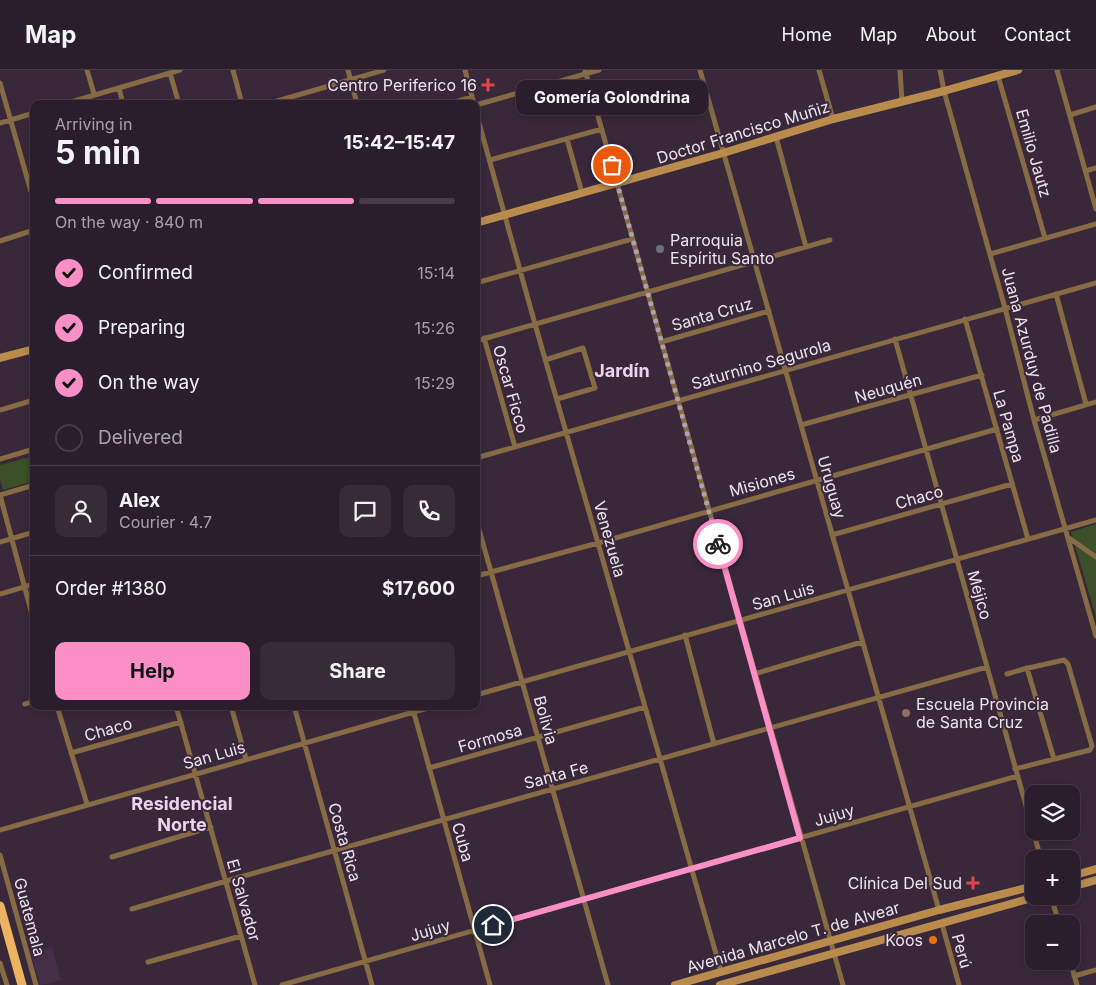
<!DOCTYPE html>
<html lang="en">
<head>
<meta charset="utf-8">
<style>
  body { margin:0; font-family:Inter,sans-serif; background:#372b38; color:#f1f3f6; height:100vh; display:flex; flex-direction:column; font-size:19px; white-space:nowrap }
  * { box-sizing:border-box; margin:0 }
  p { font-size:16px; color:#a6a2a9 }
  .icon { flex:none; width:28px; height:28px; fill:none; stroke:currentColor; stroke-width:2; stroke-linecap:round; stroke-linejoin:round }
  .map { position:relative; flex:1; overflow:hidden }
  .drawer { position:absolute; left:30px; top:30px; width:450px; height:610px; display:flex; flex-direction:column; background:#2b1e2c; border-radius:10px; box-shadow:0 2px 8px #0003,0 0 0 1px #473c48 }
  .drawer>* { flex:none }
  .buttons { position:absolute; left:1025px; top:715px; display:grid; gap:10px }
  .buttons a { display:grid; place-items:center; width:55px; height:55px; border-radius:10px; background:#2b1e2c; box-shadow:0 2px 8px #0003,0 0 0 1px #473c48; font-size:25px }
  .pin { position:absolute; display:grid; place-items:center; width:42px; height:42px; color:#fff; margin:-21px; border:2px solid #fff; border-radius:50%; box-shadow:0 1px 5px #0007 }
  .courier { position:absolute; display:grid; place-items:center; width:50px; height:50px; margin:-25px; border:4px solid #fa8fc6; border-radius:50%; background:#fff; color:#222; box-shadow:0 1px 6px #0007 }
  .bubble { position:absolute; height:35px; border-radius:10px; background:#2b1e2c; box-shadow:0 2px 8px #0003,0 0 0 1px #473c48; font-size:16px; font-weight:700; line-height:35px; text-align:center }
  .headline em { font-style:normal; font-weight:700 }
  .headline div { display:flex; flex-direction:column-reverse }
  .headline { display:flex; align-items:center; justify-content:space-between; height:85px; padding:0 25px }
  h1 { font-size:32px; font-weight:700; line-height:38px }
  .bar { display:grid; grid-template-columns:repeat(4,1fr); gap:8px 5px; align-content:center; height:60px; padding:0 25px }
  .bar i { height:6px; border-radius:4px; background:#473c48 }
  .bar .on { background:#fa8fc6 }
  .bar p { grid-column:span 4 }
  .line { display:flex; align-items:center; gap:12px; padding:0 25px; border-top:1px solid #473c48 }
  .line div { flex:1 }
  .round { display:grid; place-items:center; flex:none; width:52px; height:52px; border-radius:10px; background:#372b38 }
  ol { padding:0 25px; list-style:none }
  li { display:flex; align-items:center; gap:15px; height:55px }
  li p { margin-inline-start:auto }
  li .icon { padding:5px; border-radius:50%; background:#fa8fc6; color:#111; stroke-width:4 }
  li:last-child { color:#a6a2a9 }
  li i { width:28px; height:28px; border:2px solid #473c48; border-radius:50% }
  .action { display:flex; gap:10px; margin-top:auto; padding:10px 25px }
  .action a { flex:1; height:58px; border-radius:10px; background:#fa8fc6; color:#111; font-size:20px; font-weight:700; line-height:58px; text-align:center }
  .action a+a { background:#372b38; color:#f1f3f6 }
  header { display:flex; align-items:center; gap:30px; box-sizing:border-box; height:70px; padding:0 25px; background:#2b1e2c; border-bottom:1px solid #473c48 }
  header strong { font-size:24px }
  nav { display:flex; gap:28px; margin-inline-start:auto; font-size:18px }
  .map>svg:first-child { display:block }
</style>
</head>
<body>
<header>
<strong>Map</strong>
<nav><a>Home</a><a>Map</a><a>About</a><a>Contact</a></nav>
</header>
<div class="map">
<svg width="1096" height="915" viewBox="0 0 1096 915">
  <rect width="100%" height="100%" fill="#39283a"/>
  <path fill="#452f47" d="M52,878L61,910L40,915L31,883Z"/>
  <path fill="#3b4f29" d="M34,386V411L3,420L0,409V395Z
    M1096,454V547L1071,462Z"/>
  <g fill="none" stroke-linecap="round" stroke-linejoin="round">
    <path stroke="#876b45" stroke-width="5" d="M87,0L94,24
      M233,0L242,34
      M348,0L357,34
      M465,0L474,34
      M585,0L843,915
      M700,0L939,840
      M819,0L833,49
      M900,0L902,31
      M940,0L944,21L1005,238L1034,350L1096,566
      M1057,0L1096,139
      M170,3L179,34
      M998,6L1045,168
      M0,13L34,132
      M119,18L123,34
      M64,34L180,0
      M267,34L384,0
      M448,34L472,27
      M476,35L599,0
      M476,42L535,254L721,901
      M1070,45L1096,37
      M0,53L34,43
      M776,67L806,177
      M567,69L582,123
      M490,90L602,59
      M1086,101L1096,98
      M0,171L34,160
      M990,184L1096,154
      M476,213L632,169
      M1056,224L1086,334
      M965,249L1028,469
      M484,268L515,377
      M895,269L1041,789
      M476,271L830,170
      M661,272L769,241
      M545,290L583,278L595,318L557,329
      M0,340L34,330
      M1034,350L1096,332
      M801,355L982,305
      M476,388L1096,213
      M0,389L34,379
      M0,425L34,552
      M0,425L34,415
      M476,449L608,915
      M832,465L1012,414
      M1069,468L1096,487
      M0,472L34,462
      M476,506L598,473L997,359
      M0,524L34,514
      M685,565L714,674
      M1027,598L1054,689
      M754,604L862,572
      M1007,604L1024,599L1064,590L1068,594L1092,676L1090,680L1015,699
      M476,625L1096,450
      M25,634L34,631
      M57,636L87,734
      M176,636L255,915
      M231,636L246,689
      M294,636L372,915
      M412,636L490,915
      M71,683L181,652
      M429,698L645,637
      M0,760L435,636
      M0,785L36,915
      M112,787L211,757
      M1051,826L1059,854
      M132,839L226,811L987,597
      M942,854L959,915
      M1070,891L1077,915
      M148,892L241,866
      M0,893L7,915
      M1074,906L1096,900
      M282,915L1018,706"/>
    <path stroke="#b98c4d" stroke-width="8" d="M476,153L723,83L833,49L944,21L1018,0
      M0,288L34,279
      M1071,806L1096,799
      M1071,817L1096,810
      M675,915L939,840L1034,816
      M720,915L1039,826"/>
    <path stroke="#ecb462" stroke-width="9" d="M0,836L22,915"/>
  </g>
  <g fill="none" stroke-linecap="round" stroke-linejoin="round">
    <path stroke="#afa2b0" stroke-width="5" stroke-dasharray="0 9" d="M612,95L718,474"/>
    <path stroke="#fa8fc6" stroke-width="6" d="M493,855L800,768L718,474"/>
  </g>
  <g fill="#e0444e" stroke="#39283a" stroke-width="2">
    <path d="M485.5 7.5h5v5h5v5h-5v5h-5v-5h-5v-5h5z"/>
    <path d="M970.5 805.5h5v5h5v5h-5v5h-5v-5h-5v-5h5z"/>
  </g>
  <circle fill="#6b7280" stroke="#39283a" stroke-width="2" cx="660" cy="179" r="5"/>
  <circle fill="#8d6e63" stroke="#39283a" stroke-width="2" cx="906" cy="643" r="5"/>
  <circle fill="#e8710a" stroke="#39283a" stroke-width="2" cx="933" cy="870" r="5"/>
  <g text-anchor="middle" stroke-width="4" stroke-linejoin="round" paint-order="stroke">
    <g font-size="16" fill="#eee3ef" stroke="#39283a" text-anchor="end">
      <text x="477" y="21">Centro Periferico 16</text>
      <text x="670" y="176" text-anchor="start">Parroquia<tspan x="670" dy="18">Espíritu Santo</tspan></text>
      <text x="916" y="640" text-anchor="start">Escuela Provincia<tspan x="916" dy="18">de Santa Cruz</tspan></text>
      <text x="962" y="819">Clínica Del Sud</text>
      <text x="923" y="876">Koos</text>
    </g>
    <g font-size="16" fill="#eee3ef" stroke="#39283a">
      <text transform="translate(743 62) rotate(-17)" y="6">Doctor Francisco Muñiz</text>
      <text transform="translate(1034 83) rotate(74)" y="6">Emilio Jautz</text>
      <text transform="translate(712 244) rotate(-16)" y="6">Santa Cruz</text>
      <text transform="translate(1032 290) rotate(75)" y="6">Juana Azurduy de Padilla</text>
      <text transform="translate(761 294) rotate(-16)" y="6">Saturnino Segurola</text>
      <text transform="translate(888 318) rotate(-16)" y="6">Neuquén</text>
      <text transform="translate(511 319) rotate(74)" y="6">Oscar Ficco</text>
      <text transform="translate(1009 356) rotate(74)" y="6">La Pampa</text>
      <text transform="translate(762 412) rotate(-16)" y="6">Misiones</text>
      <text transform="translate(832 417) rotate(74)" y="6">Uruguay</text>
      <text transform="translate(919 427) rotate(-16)" y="6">Chaco</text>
      <text transform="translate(610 469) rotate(74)" y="6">Venezuela</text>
      <text transform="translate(980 525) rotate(74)" y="6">Méjico</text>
      <text transform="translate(783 526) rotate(-16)" y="6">San Luis</text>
      <text transform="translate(546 650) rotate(74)" y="6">Bolivia</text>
      <text transform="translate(108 659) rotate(-16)" y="6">Chaco</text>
      <text transform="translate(490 668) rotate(-16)" y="6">Formosa</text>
      <text transform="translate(214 685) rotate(-16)" y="6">San Luis</text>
      <text transform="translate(556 705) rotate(-15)" y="6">Santa Fe</text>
      <text transform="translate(834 745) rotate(-16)" y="6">Jujuy</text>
      <text transform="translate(345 772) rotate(74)" y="6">Costa Rica</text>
      <text transform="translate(463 772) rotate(74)" y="6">Cuba</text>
      <text transform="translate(244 830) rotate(74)" y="6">El Salvador</text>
      <text transform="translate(30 847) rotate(75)" y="6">Guatemala</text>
      <text transform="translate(430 860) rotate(-16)" y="6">Jujuy</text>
      <text transform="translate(793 867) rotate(-16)" y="6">Avenida Marcelo T. de Alvear</text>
      <text transform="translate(962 881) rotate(74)" y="6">Perú</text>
    </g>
    <g font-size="18" font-weight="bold" fill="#ebd4ec" stroke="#39283a">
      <text x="622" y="307">Jardín</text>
      <text x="182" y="740">Residencial<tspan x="182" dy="21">Norte</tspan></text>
    </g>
  </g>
</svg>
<div class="buttons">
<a><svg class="icon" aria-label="layers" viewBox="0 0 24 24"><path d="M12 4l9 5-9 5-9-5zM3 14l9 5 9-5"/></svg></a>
<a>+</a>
<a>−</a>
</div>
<div class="pin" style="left:612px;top:95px;background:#ea580c"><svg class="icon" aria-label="bag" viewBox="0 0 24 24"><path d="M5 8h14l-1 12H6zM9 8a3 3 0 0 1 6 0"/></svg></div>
<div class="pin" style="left:493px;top:855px;background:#1f2937"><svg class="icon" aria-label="home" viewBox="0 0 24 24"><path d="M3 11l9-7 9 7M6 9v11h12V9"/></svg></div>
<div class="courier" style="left:718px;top:474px"><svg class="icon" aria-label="bike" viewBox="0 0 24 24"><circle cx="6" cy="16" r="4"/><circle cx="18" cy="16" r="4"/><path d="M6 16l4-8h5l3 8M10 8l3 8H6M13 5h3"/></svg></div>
<div class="bubble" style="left:516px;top:10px;width:192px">Gomería Golondrina</div>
<section class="drawer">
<div class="headline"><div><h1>5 min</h1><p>Arriving in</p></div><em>15:42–15:47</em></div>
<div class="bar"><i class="on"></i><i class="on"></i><i class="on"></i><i></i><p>On the way · 840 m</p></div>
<ol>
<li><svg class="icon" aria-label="check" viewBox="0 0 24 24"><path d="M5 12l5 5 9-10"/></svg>Confirmed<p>15:14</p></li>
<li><svg class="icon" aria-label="check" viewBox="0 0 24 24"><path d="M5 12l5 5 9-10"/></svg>Preparing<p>15:26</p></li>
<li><svg class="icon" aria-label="check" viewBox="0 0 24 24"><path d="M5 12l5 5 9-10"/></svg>On the way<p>15:29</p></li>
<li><i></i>Delivered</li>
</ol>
<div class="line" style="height:90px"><a class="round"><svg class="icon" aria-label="person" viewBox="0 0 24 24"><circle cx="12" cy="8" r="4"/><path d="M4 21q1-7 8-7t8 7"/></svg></a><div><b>Alex</b><p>Courier · 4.7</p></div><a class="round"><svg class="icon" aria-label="chat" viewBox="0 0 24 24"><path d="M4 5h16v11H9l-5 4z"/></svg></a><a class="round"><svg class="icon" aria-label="phone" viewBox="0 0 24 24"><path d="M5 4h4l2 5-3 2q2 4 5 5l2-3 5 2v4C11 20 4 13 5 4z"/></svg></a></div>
<div class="line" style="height:65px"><div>Order #1380</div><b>$17,600</b></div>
<div class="action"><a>Help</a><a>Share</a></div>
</section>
</div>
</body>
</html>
